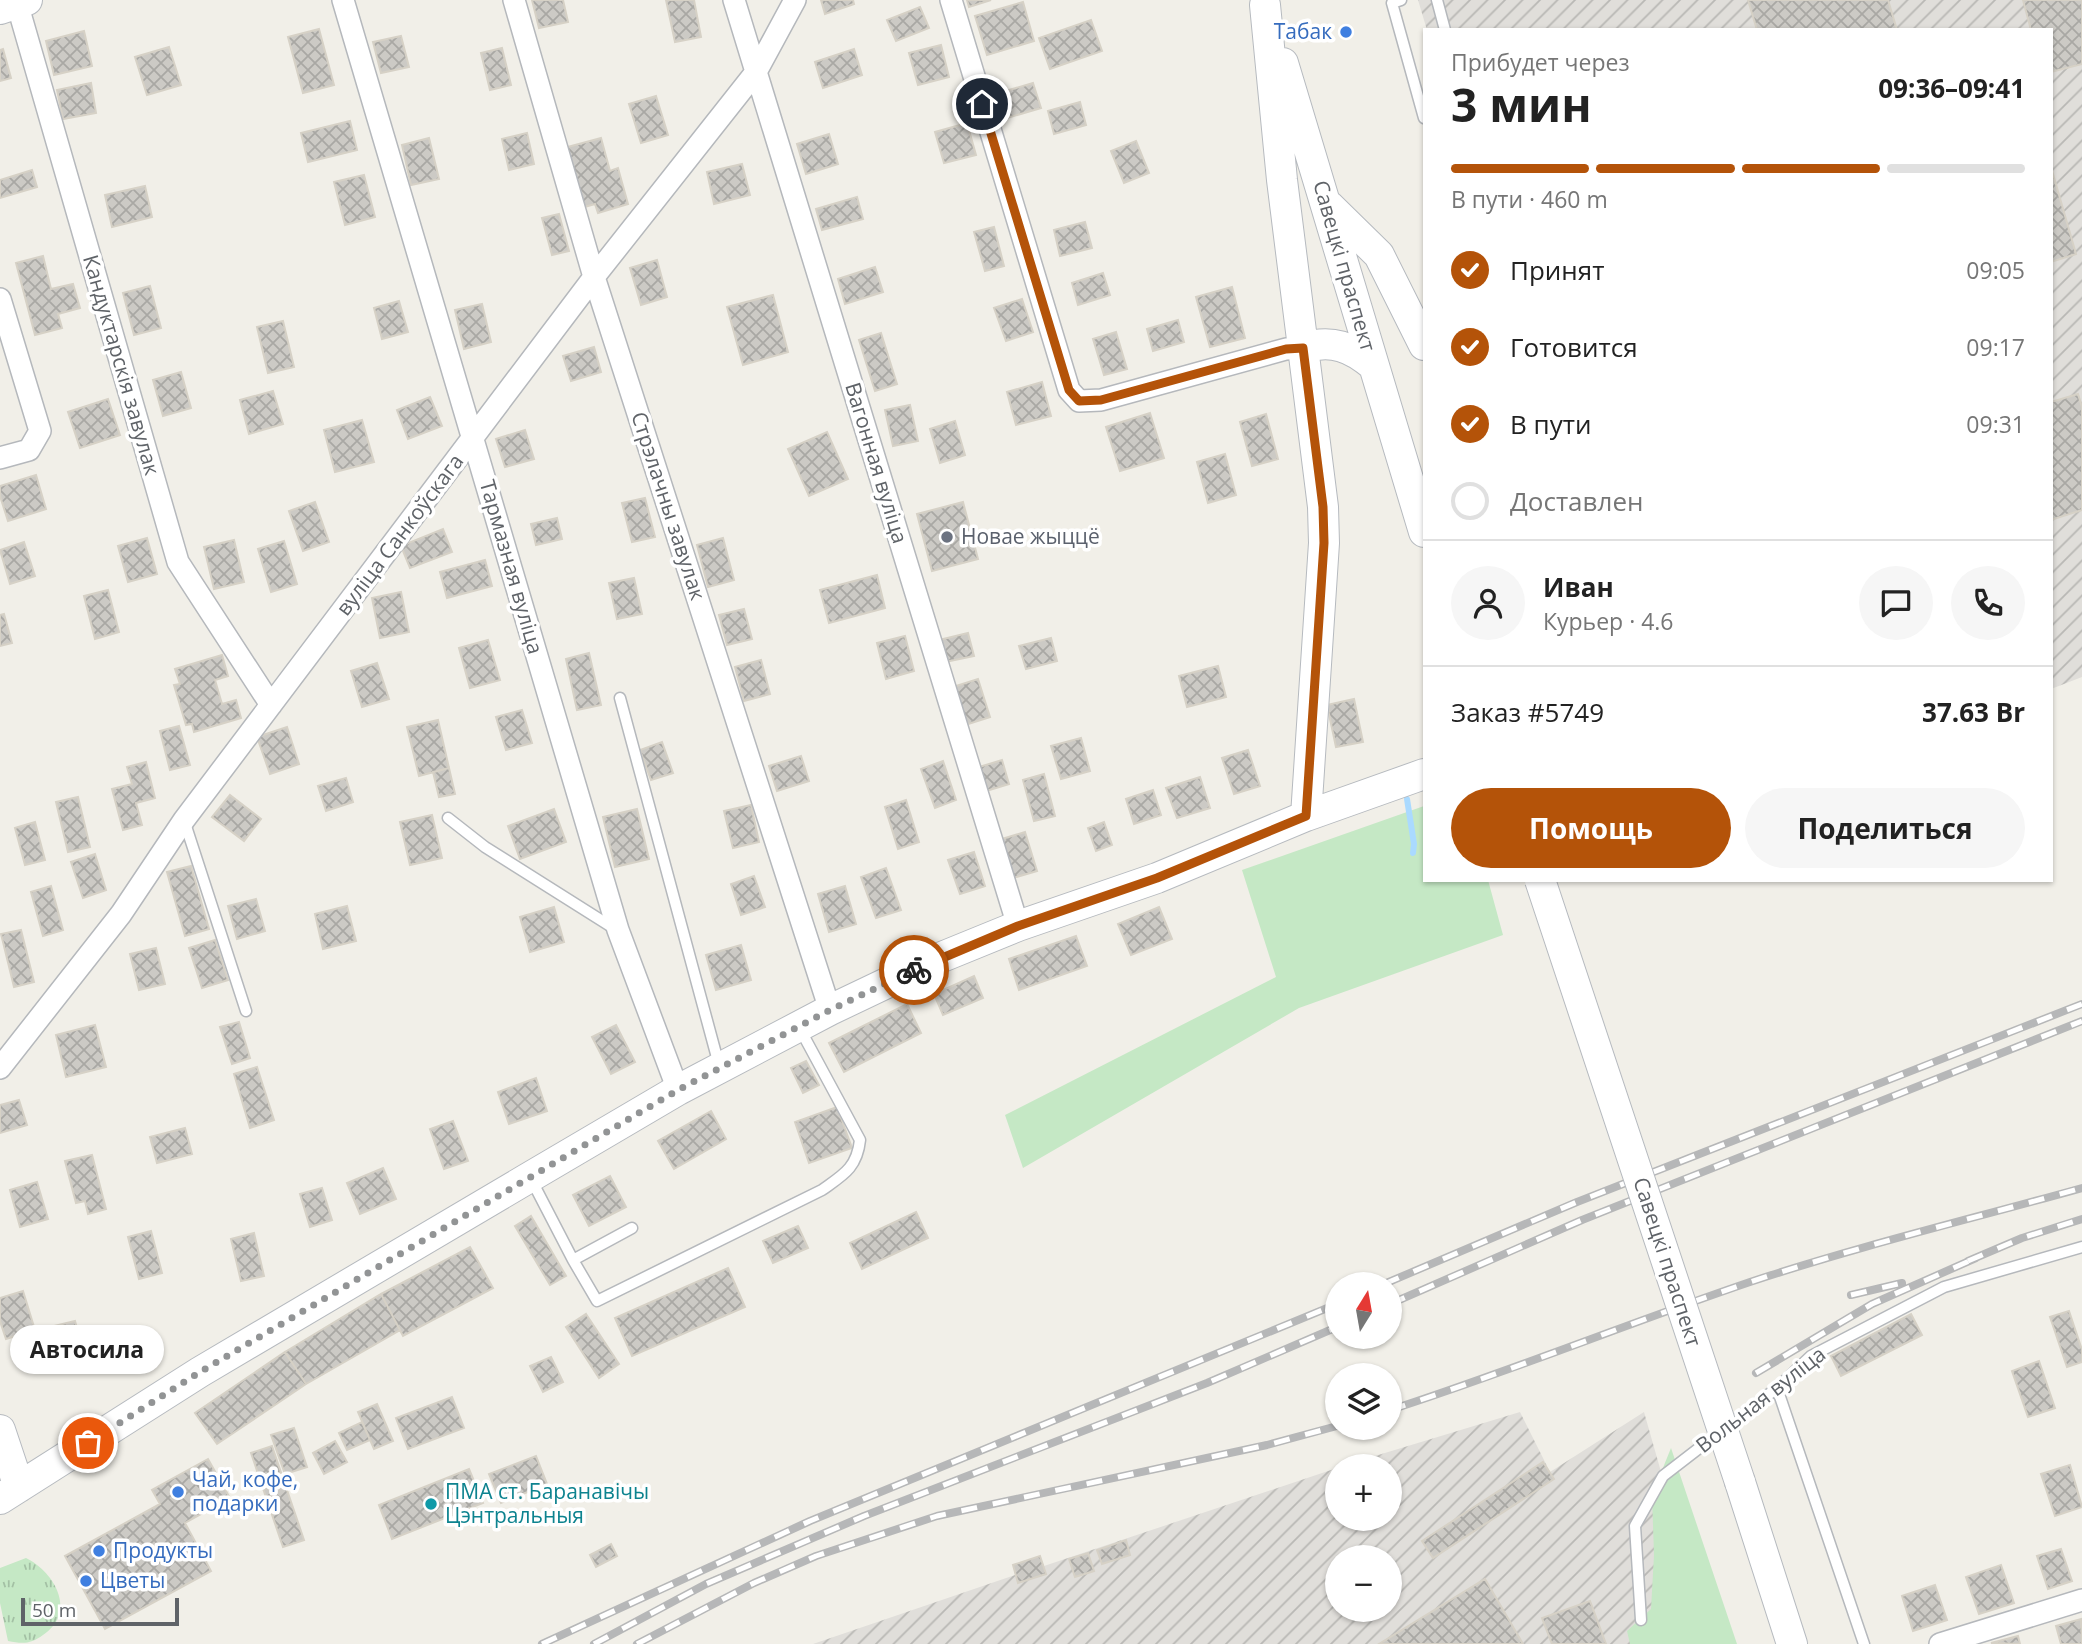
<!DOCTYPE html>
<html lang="ru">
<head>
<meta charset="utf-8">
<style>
  body { margin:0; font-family:"Open Sans",sans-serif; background:#f6f6f6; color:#222; height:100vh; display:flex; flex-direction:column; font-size:26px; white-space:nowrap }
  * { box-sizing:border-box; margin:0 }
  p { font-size:23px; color:#767676 }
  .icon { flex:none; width:38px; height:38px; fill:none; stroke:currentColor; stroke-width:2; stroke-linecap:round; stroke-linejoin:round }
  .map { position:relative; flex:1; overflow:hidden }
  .panel { position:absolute; left:1423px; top:28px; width:630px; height:854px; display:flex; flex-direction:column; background:#fff; border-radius:0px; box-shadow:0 2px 5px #0004 }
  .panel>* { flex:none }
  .needle { width:46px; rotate:11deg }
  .controls { position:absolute; left:1325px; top:1272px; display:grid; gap:14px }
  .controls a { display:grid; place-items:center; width:77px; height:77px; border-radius:50%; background:#fff; box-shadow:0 2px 5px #0004; font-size:35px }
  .scale { position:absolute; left:21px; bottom:18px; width:158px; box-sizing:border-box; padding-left:7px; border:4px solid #5f6368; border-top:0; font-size:19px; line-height:24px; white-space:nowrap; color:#5f6368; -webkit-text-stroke:5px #fff; paint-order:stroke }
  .pin { position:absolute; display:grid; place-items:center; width:60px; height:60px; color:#fff; margin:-30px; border:4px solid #fff; border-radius:50%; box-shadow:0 2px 7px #0007 }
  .courier { position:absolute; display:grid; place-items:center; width:70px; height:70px; margin:-35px; border:5px solid #b45309; border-radius:50%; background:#fff; color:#222; box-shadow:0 2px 9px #0007 }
  .bubble { position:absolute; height:49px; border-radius:24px; background:#fff; box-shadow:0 2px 5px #0004; font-size:23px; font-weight:700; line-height:49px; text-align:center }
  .headline em { font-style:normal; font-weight:700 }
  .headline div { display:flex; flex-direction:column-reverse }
  .headline { display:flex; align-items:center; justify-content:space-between; height:119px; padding:0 28px }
  h1 { font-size:46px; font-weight:700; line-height:52px }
  .bar { display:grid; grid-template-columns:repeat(4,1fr); gap:10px 7px; align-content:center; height:84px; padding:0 28px }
  .bar i { height:9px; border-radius:5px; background:#e0e0e0 }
  .bar .on { background:#b45309 }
  .bar p { grid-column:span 4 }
  .line { display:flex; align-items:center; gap:18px; padding:0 28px; border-top:2px solid #e0e0e0 }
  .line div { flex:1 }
  .round { display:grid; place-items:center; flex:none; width:74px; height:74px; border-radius:37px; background:#f6f6f6 }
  ol { padding:0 28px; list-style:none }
  li { display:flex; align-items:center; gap:21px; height:77px }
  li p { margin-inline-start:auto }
  li .icon { padding:7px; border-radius:50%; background:#b45309; color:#fff; stroke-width:4 }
  li:last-child { color:#767676 }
  li i { width:38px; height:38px; border:4px solid #e0e0e0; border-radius:50% }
  .primary-button { display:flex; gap:14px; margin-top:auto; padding:14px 28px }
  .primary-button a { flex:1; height:80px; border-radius:42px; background:#b45309; color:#fff; font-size:28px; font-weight:700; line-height:80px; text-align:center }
  .primary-button a+a { background:#f6f6f6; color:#222 }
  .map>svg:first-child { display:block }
</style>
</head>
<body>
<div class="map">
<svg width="2082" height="1644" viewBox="0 0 2082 1644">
  <defs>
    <pattern id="industrial-furrows" width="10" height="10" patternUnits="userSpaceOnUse" patternTransform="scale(1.75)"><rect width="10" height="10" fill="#e0deda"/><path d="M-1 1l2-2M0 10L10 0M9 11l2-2" fill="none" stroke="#b9b8b5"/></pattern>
    <pattern id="park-tufts" width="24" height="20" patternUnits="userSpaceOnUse" patternTransform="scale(1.75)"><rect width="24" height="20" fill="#c5e8c5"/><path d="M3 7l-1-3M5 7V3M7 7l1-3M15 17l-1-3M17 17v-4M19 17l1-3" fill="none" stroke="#a3c0a4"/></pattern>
    <pattern id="building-cross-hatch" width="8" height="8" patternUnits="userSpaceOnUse" patternTransform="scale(1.75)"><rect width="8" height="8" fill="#cccac5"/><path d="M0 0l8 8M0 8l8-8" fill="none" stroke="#a9a8a4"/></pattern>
  </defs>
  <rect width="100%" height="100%" fill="#f1efe8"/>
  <path fill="url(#industrial-furrows)" fill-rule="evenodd" d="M1418,0H2082V677L2051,689V30H1427Z
    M1520,1412L1550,1472L1644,1412L1710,1644H813L1015,1575L1013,1565L1040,1556L1044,1566L1337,1468V1519H1390V1466H1342ZM1337,1558H1390V1610H1337Z"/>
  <path fill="#c5e8c5" d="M1424,806V880H1488L1503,935L1299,1008L1023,1168L1005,1115L1276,977L1242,870Z
    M1671,1448L1737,1644H1630L1627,1631L1651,1609L1654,1555L1652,1495Z"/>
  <path fill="url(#park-tufts)" d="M26,1558C56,1573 77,1613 43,1635C31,1644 23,1644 8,1641L0,1603V1568Z"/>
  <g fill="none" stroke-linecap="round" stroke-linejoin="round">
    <path stroke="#aadaff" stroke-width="6" d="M1407,799L1414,844L1413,853"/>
  </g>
  <path fill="url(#building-cross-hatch)" stroke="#d6d1c6" stroke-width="2" d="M532,0H563L568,22L539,28Z
    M666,0H694L701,37L675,42Z
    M821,0H853L854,4L825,14Z
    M967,0H991L969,7Z
    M1748,0H1888L1897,30H1757Z
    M2023,0H2082V64L2051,72V30H2031Z
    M1023,2L1034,41L987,55L975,16Z
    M920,7L929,28L896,41L887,20Z
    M1091,20L1102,51L1050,69L1039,38Z
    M319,29L334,85L303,93L288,37Z
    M84,31L92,66L54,75L46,41Z
    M401,36L409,67L381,73L373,42Z
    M941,45L949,77L918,85L909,53Z
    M169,47L181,85L147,95L135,57Z
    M502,48L511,85L490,90L481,53Z
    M3,49L11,78L0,81V50Z
    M854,49L862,75L823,88L815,62Z
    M91,83L96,113L63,119L57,90Z
    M1033,83L1041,108L1007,118L999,93Z
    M656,96L668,135L641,143L629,104Z
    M1080,102L1086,125L1054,134L1048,111Z
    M350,121L357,150L308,162L301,133Z
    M967,123L976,155L944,163L935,132Z
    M527,133L534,164L509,170L502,139Z
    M829,134L838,164L806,174L797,144Z
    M429,138L439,179L411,185L402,145Z
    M601,138L610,171L618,168L628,204L598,213L595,204L581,208L564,148Z
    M1136,141L1149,173L1124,183L1111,151Z
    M742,164L750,195L714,204L707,172Z
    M2051,167L2076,254L2051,262Z
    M32,170L37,187L0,198V180Z
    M364,175L375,217L345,225L334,182Z
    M145,186L152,217L112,227L105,195Z
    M857,197L863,219L822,230L816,209Z
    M559,214L569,251L552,255L542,218Z
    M1085,222L1092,248L1060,256L1054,230Z
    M994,227L1004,266L985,271L974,232Z
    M43,256L51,289L73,284L80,308L58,314L62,328L35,335L16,263Z
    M657,260L667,297L641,305L630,268Z
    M875,267L883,292L845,304L838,279Z
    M1103,273L1110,295L1078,305L1072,283Z
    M150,286L161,328L134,335L123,293Z
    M1232,287L1245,338L1210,347L1196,297Z
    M773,295L788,352L743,365L727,307Z
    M1022,299L1033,332L1006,341L994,308Z
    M399,301L408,332L382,339L374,308Z
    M482,304L491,342L464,349L455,310Z
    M1178,320L1184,342L1153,351L1147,329Z
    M283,321L294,367L268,373L257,327Z
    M1116,332L1127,369L1104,375L1093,339Z
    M881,333L897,384L875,391L859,340Z
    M594,347L601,372L571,381L563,356Z
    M181,372L191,408L163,416L153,380Z
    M1042,382L1051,416L1016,425L1007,392Z
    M273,391L283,424L249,434L240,400Z
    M2078,394L2082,407V510L2051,520V402Z
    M430,397L442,426L408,439L397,410Z
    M108,399L120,435L80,448L68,412Z
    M910,405L918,441L893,446L885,410Z
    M1150,413L1164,458L1120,471L1106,427Z
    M1266,414L1278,459L1252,466L1240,422Z
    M362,420L374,462L335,472L324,430Z
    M955,421L965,455L940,463L930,429Z
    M525,430L534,459L505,467L496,439Z
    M827,432L848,479L809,496L788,449Z
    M1225,454L1236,495L1208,503L1197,462Z
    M36,475L46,509L8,521L0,496V486Z
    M645,498L655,537L632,542L622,503Z
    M315,502L329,542L303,551L289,511Z
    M963,502L978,559L932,571L917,514Z
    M557,518L562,539L536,545L531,524Z
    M443,529L452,552L410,568L401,546Z
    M147,538L157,574L128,582L118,546Z
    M723,538L734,580L708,587L697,545Z
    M234,540L244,582L214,589L204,547Z
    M284,541L297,584L271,592L258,549Z
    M24,542L35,576L10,584L0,550Z
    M485,560L492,586L447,598L440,572Z
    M877,575L885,608L829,623L820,590Z
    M634,578L642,614L617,619L609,583Z
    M108,590L119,632L95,639L84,596Z
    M401,592L409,632L380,638L372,598Z
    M744,609L752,639L727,645L719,615Z
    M4,614L12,643L0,646V615Z
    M968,633L974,656L945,662L939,640Z
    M905,636L914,671L886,679L877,643Z
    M1051,638L1057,661L1026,669L1019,646Z
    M488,640L500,680L470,688L459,648Z
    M589,653L601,705L577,710L566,659Z
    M222,655L228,676L215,680L222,704L236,700L241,718L194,732L192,724L186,725L174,685L180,684L175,669Z
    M761,660L770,694L744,701L735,667Z
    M377,663L389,699L362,707L351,671Z
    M1218,666L1226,697L1187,707L1179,676Z
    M978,679L990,717L962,726L950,688Z
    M1354,699L1363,742L1336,747L1327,705Z
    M522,710L532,743L506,750L496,717Z
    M438,720L449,768L419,776L407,727Z
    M179,726L190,765L170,770L160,731Z
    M287,727L299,764L270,774L257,737Z
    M1081,738L1090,771L1061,779L1051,746Z
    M662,742L673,773L651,780L640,750Z
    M1248,750L1260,786L1234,794L1222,758Z
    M801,756L809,781L777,791L769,766Z
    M1002,760L1009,784L983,792L976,768Z
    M943,761L956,800L935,808L921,769Z
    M146,762L155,798L136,803L142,825L123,830L112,789L132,784L127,767Z
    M449,768L455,794L439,797L433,772Z
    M1044,774L1055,816L1034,821L1023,780Z
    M1200,777L1210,808L1177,818L1166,788Z
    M346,778L353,802L326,811L318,786Z
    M1153,790L1161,815L1134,824L1126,799Z
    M230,795L261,819L244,841L212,817Z
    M78,797L90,847L68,852L56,802Z
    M906,800L919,842L898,849L885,807Z
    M751,805L759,842L733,848L724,811Z
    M554,809L566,842L520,859L508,826Z
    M637,809L649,859L615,867L603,817Z
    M432,815L442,858L410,865L400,822Z
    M35,822L45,860L25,865L15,828Z
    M1104,822L1112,845L1096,851L1088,828Z
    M1025,832L1037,871L1013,878L1002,839Z
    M974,852L985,886L960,894L948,860Z
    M95,854L106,890L83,898L71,862Z
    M191,866L209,929L185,936L167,872Z
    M886,868L901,910L876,918L861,877Z
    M754,876L765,907L741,915L731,884Z
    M51,886L63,930L43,936L31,892Z
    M845,886L856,924L829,932L818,894Z
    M256,899L265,931L237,939L228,906Z
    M347,906L356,941L323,949L315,914Z
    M554,907L564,942L530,952L520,917Z
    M1159,907L1172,939L1131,955L1118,924Z
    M21,930L34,982L14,987L1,934Z
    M1076,936L1087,966L1019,990L1009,959Z
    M215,940L228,980L202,988L189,948Z
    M741,945L751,980L716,990L706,955Z
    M156,948L165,984L139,990L130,954Z
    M974,976L983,998L943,1015L934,994Z
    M907,1004L921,1033L844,1072L829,1043Z
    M239,1022L250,1058L232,1064L220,1027Z
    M95,1025L106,1067L66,1077L56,1035Z
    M616,1025L635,1062L611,1074L592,1037Z
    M806,1061L819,1085L803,1093L791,1068Z
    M257,1067L274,1120L250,1128L234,1074Z
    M536,1078L547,1111L509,1124L498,1092Z
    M19,1100L27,1125L0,1133V1105Z
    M837,1107L852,1148L809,1163L795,1122Z
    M711,1111L726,1139L674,1169L658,1141Z
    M453,1121L468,1161L444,1169L430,1129Z
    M185,1128L192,1154L157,1163L150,1137Z
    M92,1155L106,1209L88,1214L85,1201L76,1203L65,1161Z
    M383,1168L396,1199L360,1214L347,1183Z
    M610,1176L626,1207L589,1226L573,1195Z
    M37,1182L48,1219L20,1227L10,1190Z
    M322,1188L332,1220L310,1227L300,1194Z
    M916,1212L928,1238L862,1269L850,1243Z
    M531,1216L566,1276L550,1285L515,1226Z
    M798,1226L808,1248L773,1263L763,1241Z
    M151,1231L162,1273L139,1279L128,1237Z
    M254,1233L264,1276L241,1281L231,1239Z
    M470,1247L493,1288L403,1336L381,1294Z
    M728,1268L745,1307L632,1356L615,1318Z
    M23,1291L35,1330L6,1339L0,1321V1298Z
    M381,1294L400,1330L306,1384L285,1352Z
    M2069,1311L2082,1350V1362L2067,1367L2050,1317Z
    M586,1314L619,1364L599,1378L566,1327Z
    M1911,1314L1922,1335L1841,1376L1831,1356Z
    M75,1321L87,1364L62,1370L50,1327Z
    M285,1352L306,1384L217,1444L195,1413Z
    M551,1357L563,1382L543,1392L530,1366Z
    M2039,1361L2055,1408L2028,1417L2012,1371Z
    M452,1397L464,1428L408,1449L396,1418Z
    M377,1404L393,1441L374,1449L358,1412Z
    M362,1422L370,1440L347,1450L339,1433Z
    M294,1428L307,1467L285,1474L271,1435Z
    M335,1441L347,1462L324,1474L313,1453Z
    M272,1446L304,1540L283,1547L251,1453Z
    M536,1456L547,1484L501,1503L489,1474Z
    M208,1459L230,1498L185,1523L211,1571L105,1629L65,1556L160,1504L152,1490Z
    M1543,1462L1554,1479L1433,1558L1422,1541Z
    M2070,1465L2082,1507L2055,1516L2041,1474Z
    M469,1469L483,1503L392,1539L379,1505Z
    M1126,1540L1130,1555L1102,1564L1097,1550Z
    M611,1544L617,1556L596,1567L590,1555Z
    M2061,1549L2072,1581L2048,1589L2037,1556Z
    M1088,1553L1094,1571L1075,1577L1069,1559Z
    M1040,1556L1046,1574L1018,1583L1013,1565Z
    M2001,1565L2014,1603L1979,1614L1966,1577Z
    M1485,1579L1523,1644H1379Z
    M1935,1585L1947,1620L1913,1631L1902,1596Z
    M1590,1601L1606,1644H1552L1542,1618Z
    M2081,1619L2082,1644H2061L2056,1626Z
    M2018,1636L2020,1644L1991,1643Z"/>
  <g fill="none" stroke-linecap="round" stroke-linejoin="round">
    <g stroke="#b5b8bc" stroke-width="13">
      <path id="lane" d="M1401,0L1392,3L1424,118
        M1437,0L1445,30
        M620,698L719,1065
        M448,818L485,847L615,929
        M184,820L246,1011
        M531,1179L573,1260L632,1228
        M573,1260L597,1301L822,1190C843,1175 857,1168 860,1140L800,1029
        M1777,1388L1864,1644
        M1641,1620L1635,1526L1663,1476L1777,1388L1811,1356L1944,1287L2082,1247"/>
    </g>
    <g stroke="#b5b8bc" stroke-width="24">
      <path id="street" d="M343,0L618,930L678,1090
        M514,0L594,277L830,1010
        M734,0L1018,926
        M951,0L1069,390L1079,401L1101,400L1286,349L1303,348
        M17,3L178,562L271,705
        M0,299L40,431L29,450L0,458
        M0,1068L121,914L184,820L594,277L756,72L795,0
        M1940,1644L2082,1600"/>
    </g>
    <g stroke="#b6babf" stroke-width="32">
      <path id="secondary" d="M1265,5L1282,180L1323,507L1324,543L1306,816
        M0,9L27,0
        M1283,63L1424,532
        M1329,206L1379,255L1424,345
        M1303,348C1332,339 1352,347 1374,366
        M0,1430L19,1487
        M1740,1482L1792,1644
        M0,1499L200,1372L530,1177L678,1090L830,1010L937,959L1018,926L1157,878L1306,816L1424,774"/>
    </g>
    <use href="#lane" stroke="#fff" stroke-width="10"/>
    <use href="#street" stroke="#fff" stroke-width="21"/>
    <use href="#secondary" stroke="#fff" stroke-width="30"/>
    <g stroke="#b6b7b8" stroke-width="8">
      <path id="rail" d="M1968,1261L2022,1238L2082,1219
        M1384,1284L1577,1202L2082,1004
        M1851,1295L1902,1283
        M1390,1304L1582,1220L2082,1021
        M1756,1373L1872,1304L1976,1258
        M1390,1410C1511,1371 1629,1323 1750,1282C1859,1246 1971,1219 2082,1188
        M542,1644L810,1521L1337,1304
        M594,1644L706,1584L864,1516L1207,1383L1337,1327
        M637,1644L754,1583L816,1556L937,1516L1267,1445L1337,1426"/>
    </g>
    <use href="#rail" stroke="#fff" stroke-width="5" stroke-dasharray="16" stroke-linecap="butt"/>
    <g stroke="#b6babf" stroke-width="32" stroke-linecap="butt">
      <path id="secondary-bridge" d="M1540,880L1740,1482"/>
    </g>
    <use href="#secondary-bridge" stroke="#fff" stroke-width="30"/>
  </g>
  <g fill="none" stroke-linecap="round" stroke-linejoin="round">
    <path stroke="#929495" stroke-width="7" stroke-dasharray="0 12.6" d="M88,1443L200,1372L678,1090L830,1010L914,970"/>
    <path stroke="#b45309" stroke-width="9" d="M914,970L1018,926L1157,878L1306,816L1324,543L1323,507L1303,348L1286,349L1101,400L1079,401L1069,390L982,104"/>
  </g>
  <g fill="#3f7fe0" stroke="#fff" stroke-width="2.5">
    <circle cx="1346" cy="32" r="7"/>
    <circle cx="178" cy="1492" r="7"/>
    <circle cx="99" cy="1551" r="7"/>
    <circle cx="86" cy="1581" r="7"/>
  </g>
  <circle fill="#6b7280" stroke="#fff" stroke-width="2.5" cx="947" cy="537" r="7"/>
  <circle fill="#0f9aa8" stroke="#fff" stroke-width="2.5" cx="431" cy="1504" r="7"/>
  <g text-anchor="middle" stroke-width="7" stroke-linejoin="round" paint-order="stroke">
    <g font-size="21" fill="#366cbe" stroke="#fff" text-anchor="start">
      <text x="1332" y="39" text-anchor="end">Табак</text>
      <text x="192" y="1487">Чай, кофе,<tspan x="192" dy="24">подарки</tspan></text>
      <text x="113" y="1558">Продукты</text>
      <text x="100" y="1588">Цветы</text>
    </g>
    <g font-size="21" fill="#5f6368" stroke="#fff">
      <text transform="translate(1344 266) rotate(74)" y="7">Савецкі праспект</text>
      <text transform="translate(121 365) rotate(74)" y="7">Кандуктарскія завулак</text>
      <text transform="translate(876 463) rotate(73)" y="7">Вагонная вуліца</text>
      <text transform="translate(668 506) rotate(72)" y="7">Стрэлачны завулак</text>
      <text transform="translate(400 535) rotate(-53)" y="7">вуліца Санкоўскага</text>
      <text transform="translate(511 567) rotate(74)" y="7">Тармазная вуліца</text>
      <text transform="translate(1667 1262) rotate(72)" y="7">Савецкі праспект</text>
      <text transform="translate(1761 1400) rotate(-38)" y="7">Вольная вуліца</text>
    </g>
    <g font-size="21" fill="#5b616d" stroke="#fff" text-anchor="start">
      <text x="961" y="544">Новае жыццё</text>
    </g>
    <g font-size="21" fill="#0d838f" stroke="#fff" text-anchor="start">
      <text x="445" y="1499">ПМА ст. Баранавічы<tspan x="445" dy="24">Цэнтральныя</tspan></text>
    </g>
  </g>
</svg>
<div class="controls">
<a><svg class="needle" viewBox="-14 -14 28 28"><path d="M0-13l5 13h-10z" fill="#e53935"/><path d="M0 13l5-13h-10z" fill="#767676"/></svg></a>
<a><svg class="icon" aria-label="layers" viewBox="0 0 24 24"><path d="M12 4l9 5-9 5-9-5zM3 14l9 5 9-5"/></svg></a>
<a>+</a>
<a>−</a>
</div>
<div class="scale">50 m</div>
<div class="pin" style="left:88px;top:1443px;background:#ea580c"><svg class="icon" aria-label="bag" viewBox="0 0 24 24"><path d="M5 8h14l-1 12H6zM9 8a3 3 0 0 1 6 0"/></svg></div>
<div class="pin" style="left:982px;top:104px;background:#1f2937"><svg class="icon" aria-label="home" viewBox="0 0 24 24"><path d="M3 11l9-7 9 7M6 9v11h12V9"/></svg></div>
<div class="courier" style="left:914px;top:970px"><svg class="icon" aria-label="bike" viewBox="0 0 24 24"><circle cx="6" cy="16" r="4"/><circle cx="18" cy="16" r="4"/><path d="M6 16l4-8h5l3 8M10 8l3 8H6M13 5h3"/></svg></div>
<div class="bubble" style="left:10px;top:1325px;width:154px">Автосила</div>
<section class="panel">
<div class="headline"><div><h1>3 мин</h1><p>Прибудет через</p></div><em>09:36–09:41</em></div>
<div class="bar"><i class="on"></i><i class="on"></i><i class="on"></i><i></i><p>В пути · 460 m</p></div>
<ol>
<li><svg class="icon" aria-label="check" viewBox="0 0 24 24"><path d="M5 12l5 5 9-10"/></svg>Принят<p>09:05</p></li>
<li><svg class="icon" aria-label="check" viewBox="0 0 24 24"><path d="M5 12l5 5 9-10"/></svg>Готовится<p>09:17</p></li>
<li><svg class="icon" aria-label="check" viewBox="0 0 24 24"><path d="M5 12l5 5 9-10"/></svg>В пути<p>09:31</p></li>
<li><i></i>Доставлен</li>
</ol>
<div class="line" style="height:126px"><a class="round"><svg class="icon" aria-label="person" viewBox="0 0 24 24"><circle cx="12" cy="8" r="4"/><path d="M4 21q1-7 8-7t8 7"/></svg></a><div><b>Иван</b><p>Курьер · 4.6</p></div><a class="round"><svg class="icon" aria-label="chat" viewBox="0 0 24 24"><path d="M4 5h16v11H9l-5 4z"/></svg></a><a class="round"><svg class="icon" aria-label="phone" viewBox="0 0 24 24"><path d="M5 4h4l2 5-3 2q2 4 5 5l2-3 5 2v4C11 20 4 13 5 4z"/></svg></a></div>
<div class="line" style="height:91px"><div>Заказ #5749</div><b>37.63 Br</b></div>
<div class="primary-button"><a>Помощь</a><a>Поделиться</a></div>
</section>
</div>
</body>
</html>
